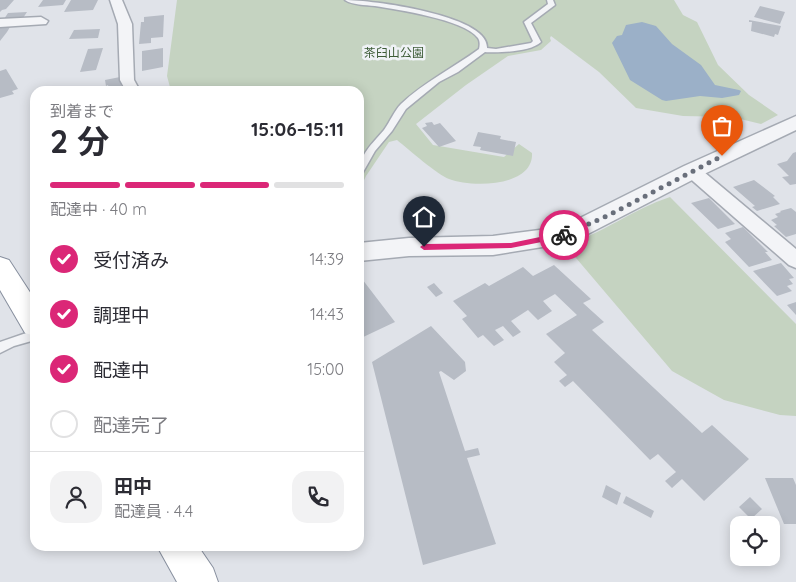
<!DOCTYPE html>
<html lang="ja">
<head>
<meta charset="utf-8">
<style>
  body { margin:0; font-family:Quicksand,"Noto Sans JP",sans-serif; background:#f2f2f3; color:#2b2b33; height:100vh; display:flex; flex-direction:column; font-size:19px; white-space:nowrap }
  * { box-sizing:border-box; margin:0 }
  p { font-size:16px; color:#7c7c81 }
  .icon { flex:none; width:28px; height:28px; fill:none; stroke:currentColor; stroke-width:2; stroke-linecap:round; stroke-linejoin:round }
  .map { position:relative; flex:1; overflow:hidden }
  .drawer { position:absolute; left:30px; top:86px; width:334px; height:465px; display:flex; flex-direction:column; background:#fff; border-radius:15px; box-shadow:0 2px 12px #0003 }
  .drawer>* { flex:none }
  .controls { position:absolute; left:730px; top:516px; display:grid; gap:10px }
  .controls a { display:grid; place-items:center; width:50px; height:50px; border-radius:10px; background:#fff; box-shadow:0 2px 12px #0003; font-size:25px }
  .pin { position:absolute; display:grid; place-items:center; width:42px; height:42px; color:#fff; margin:-51px -21px; border-radius:50% 50% 50% 0; rotate:-45deg; box-shadow:0 0 5px #0007 }
  .pin .icon { rotate:45deg }
  .courier { position:absolute; display:grid; place-items:center; width:50px; height:50px; margin:-25px; border:4px solid #db2777; border-radius:50%; background:#fff; color:#222; box-shadow:0 1px 6px #0007 }
  .head em { font-style:normal; font-weight:700 }
  .head div { display:flex; flex-direction:column-reverse }
  .head { display:flex; align-items:center; justify-content:space-between; height:85px; padding:0 20px }
  h1 { font-size:32px; font-weight:700; line-height:38px }
  .bar { display:grid; grid-template-columns:repeat(4,1fr); gap:8px 5px; align-content:center; height:60px; padding:0 20px }
  .bar i { height:6px; border-radius:4px; background:#e1e1e2 }
  .bar .active { background:#db2777 }
  .bar p { grid-column:span 4 }
  .line { display:flex; align-items:center; gap:12px; padding:0 20px; border-top:1px solid #e1e1e2 }
  .line div { flex:1 }
  .round { display:grid; place-items:center; flex:none; width:52px; height:52px; border-radius:15px; background:#f2f2f3 }
  ol { padding:0 20px; list-style:none }
  li { display:flex; align-items:center; gap:15px; height:55px }
  li p { margin-inline-start:auto }
  li .icon { padding:5px; border-radius:50%; background:#db2777; color:#fff; stroke-width:4 }
  li:last-child { color:#7c7c81 }
  li i { width:28px; height:28px; border:2px solid #e1e1e2; border-radius:50% }
  .map>svg:first-child { display:block }
</style>
</head>
<body>
<div class="map">
<svg width="796" height="582" viewBox="0 0 796 582">
  <rect width="100%" height="100%" fill="#e0e3e9"/>
  <path fill="#c5d3c1" d="M177,0H674L683,15L697,22L718,65L749,95L778,115L761,124L732,117L683,116L636,108L599,72L551,36L550,38L551,41L541,50L508,56L466,85L416,124L433,145L504,157L519,144L532,153C534,187 472,188 449,179C438,175 408,149 397,140L389,142L366,176L359,191V91H171L167,76Z
    M670,197L796,324V416L780,415L724,400L672,371L565,245C602,234 633,209 670,197Z"/>
  <path fill="#9bb0c8" d="M642,22L656,26L672,44L701,65L715,85L739,90L741,91L739,95L722,98L700,96L666,101L662,100L630,80L612,43L617,36L622,35L626,25Z"/>
  <path fill="#b7bcc5" d="M0,0H14L6,9L2,10L0,12Z
    M43,0H66L63,5L38,7Z
    M71,0H98L93,10L64,12Z
    M760,6L785,12L780,24L754,17Z
    M27,12L23,18L4,19L8,13Z
    M164,15L163,37L151,38V43L139,44L141,22H144V17Z
    M749,20L781,26L778,35L775,34L774,37L751,31L752,22H749Z
    M10,27L7,32L0,41V28Z
    M100,29L98,38L69,39L74,30Z
    M103,48L96,70L80,72L88,49Z
    M163,48V67L142,71V51Z
    M6,69L18,89L12,91L14,94L0,98V71Z
    M120,77L122,91H101L109,89L108,85L106,86L105,80Z
    M432,122L434,125L440,123L456,141L439,147L422,128L427,126L425,123Z
    M478,132L501,136L500,139L516,142L513,156L480,150L481,147L473,146Z
    M796,152V184L790,185L782,177L789,176L777,164L787,161L793,153Z
    M754,180L775,196L773,197L780,204L757,211L752,207L755,206L733,187Z
    M709,198L735,224L718,229L691,203Z
    M791,208L796,212V234L786,237L774,226L777,225L771,220L778,217L775,214L781,212L780,211Z
    M743,227L768,252H765L772,260L749,267L725,242L731,239L725,233Z
    M781,263L794,278L789,279L793,284L787,286L792,291L777,296L753,271Z
    M554,265L591,299L583,303L604,322L592,330L702,433L712,425L749,459L704,501L682,479L672,488L665,481L676,472L658,454L650,460L573,381L565,387L559,381L567,375L554,362L565,353L546,334L577,315L555,294L543,301L552,311L538,320L528,310L511,321L521,332L513,337L503,326L495,330L504,340L494,346L483,335L478,338L462,319L467,316L453,301L485,283L489,286L523,267L533,276Z
    M359,275L395,322L359,339Z
    M434,283L443,293L436,297L427,287Z
    M796,302V315L787,305Z
    M431,326L465,362L466,371L454,380L441,371L439,372L465,451L478,448L480,455L467,458L496,544L423,565L372,362Z
    M765,478H793L796,485V524H784Z
    M606,485L621,493L617,505L602,497Z
    M626,496L654,511L651,518L623,503Z
    M750,497L762,509L751,519L739,507Z"/>
  <g fill="none" stroke-linecap="round" stroke-linejoin="round">
    <g stroke="#a5aab3" stroke-width="3">
      <path id="service" d="M345,0C371,0 489,15 487,48L496,49L531,43L533,41L524,22L548,4L547,0H553L555,5L531,23L541,42C531,52 498,53 485,52L458,72L439,82L406,109L392,131L375,151L362,174L359,175C358,156 372,144 384,130C390,122 394,111 401,104C424,82 453,68 479,49C480,45 480,41 478,38C463,19 398,10 375,6C365,5 352,5 345,0Z
        M35,330V340L14,346L0,353V342Z"/>
    </g>
    <g stroke="#a5aab3" stroke-width="3">
      <path id="minor" d="M110,0H122L132,24L134,80L140,91H126L120,80L118,24Z
        M41,17L48,21L46,24L0,27V19Z
        M692,165L698,167L796,249V268L789,265L686,175L683,171L686,167Z"/>
    </g>
    <g stroke="#a5aab3" stroke-width="3">
      <path id="tertiary" d="M796,116V130L700,176L584,236L555,245L493,255L409,256L359,261V243L409,238L493,236L555,228L568,224L684,166Z"/>
    </g>
    <g stroke="#88909f" stroke-width="2">
      <path id="trunk" d="M0,257L9,260L35,300V336L25,333L0,290Z
        M157,546H198L213,568L218,582H177Z"/>
    </g>
    <use href="#service" fill="#f3f4f7" fill-rule="evenodd"/>
    <use href="#minor" fill="#f3f4f7" fill-rule="evenodd"/>
    <use href="#tertiary" fill="#f3f4f7" fill-rule="evenodd"/>
    <use href="#trunk" fill="#fff" fill-rule="evenodd"/>
  </g>
  <path fill="#db2777" d="M564,232L568,235L567,237L511,248L424,250L420,247L424,244L511,243Z"/>
  <g fill="none" stroke-linecap="round" stroke-linejoin="round">
    <path stroke="#696f7b" stroke-width="5" stroke-dasharray="0 9" d="M564,235L609,215L722,156"/>
  </g>
  <g text-anchor="middle" stroke-width="5" stroke-linejoin="round" paint-order="stroke">
    <g font-size="12" fill="#3c5b36" stroke="#eff2f6">
      <text x="394" y="57">茶臼山公園</text>
    </g>
  </g>
</svg>
<div class="controls">
<a><svg class="icon" aria-label="locate" viewBox="0 0 24 24"><circle cx="12" cy="12" r="6"/><path d="M12 2v4M12 18v4M2 12h4M18 12h4"/></svg></a>
</div>
<div class="pin" style="left:722px;top:156px;background:#ea580c"><svg class="icon" aria-label="bag" viewBox="0 0 24 24"><path d="M5 8h14l-1 12H6zM9 8a3 3 0 0 1 6 0"/></svg></div>
<div class="pin" style="left:424px;top:247px;background:#1f2937"><svg class="icon" aria-label="home" viewBox="0 0 24 24"><path d="M3 11l9-7 9 7M6 9v11h12V9"/></svg></div>
<div class="courier" style="left:564px;top:235px"><svg class="icon" aria-label="bike" viewBox="0 0 24 24"><circle cx="6" cy="16" r="4"/><circle cx="18" cy="16" r="4"/><path d="M6 16l4-8h5l3 8M10 8l3 8H6M13 5h3"/></svg></div>
<section class="drawer">
<div class="head"><div><h1>2 分</h1><p>到着まで</p></div><em>15:06–15:11</em></div>
<div class="bar"><i class="active"></i><i class="active"></i><i class="active"></i><i></i><p>配達中 · 40 m</p></div>
<ol>
<li><svg class="icon" aria-label="check" viewBox="0 0 24 24"><path d="M5 12l5 5 9-10"/></svg>受付済み<p>14:39</p></li>
<li><svg class="icon" aria-label="check" viewBox="0 0 24 24"><path d="M5 12l5 5 9-10"/></svg>調理中<p>14:43</p></li>
<li><svg class="icon" aria-label="check" viewBox="0 0 24 24"><path d="M5 12l5 5 9-10"/></svg>配達中<p>15:00</p></li>
<li><i></i>配達完了</li>
</ol>
<div class="line" style="height:90px"><a class="round"><svg class="icon" aria-label="person" viewBox="0 0 24 24"><circle cx="12" cy="8" r="4"/><path d="M4 21q1-7 8-7t8 7"/></svg></a><div><b>田中</b><p>配達員 · 4.4</p></div><a class="round"><svg class="icon" aria-label="phone" viewBox="0 0 24 24"><path d="M5 4h4l2 5-3 2q2 4 5 5l2-3 5 2v4C11 20 4 13 5 4z"/></svg></a></div>
</section>
</div>
</body>
</html>
